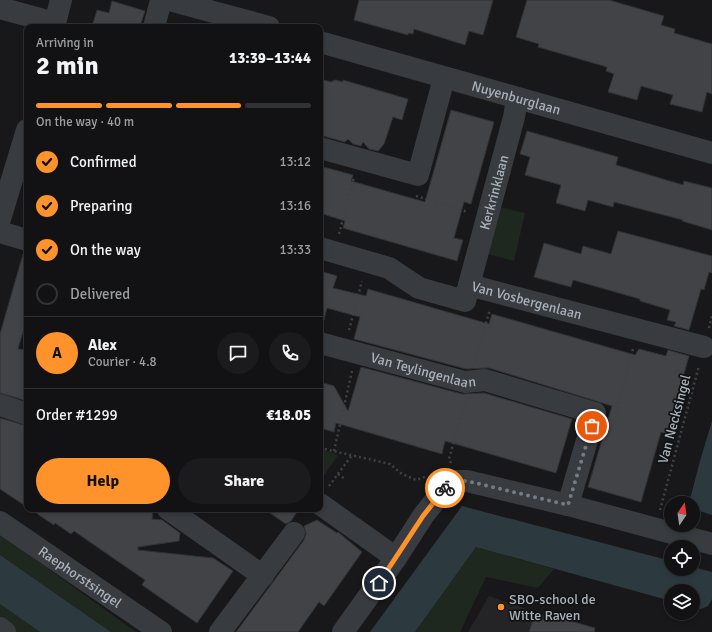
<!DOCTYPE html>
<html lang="en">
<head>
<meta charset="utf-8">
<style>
  body { margin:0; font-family:Signika,sans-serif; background:#1b1b1d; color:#f1f3f6; height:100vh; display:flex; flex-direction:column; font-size:15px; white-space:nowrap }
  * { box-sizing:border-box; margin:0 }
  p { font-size:13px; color:#9c9ea0 }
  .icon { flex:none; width:22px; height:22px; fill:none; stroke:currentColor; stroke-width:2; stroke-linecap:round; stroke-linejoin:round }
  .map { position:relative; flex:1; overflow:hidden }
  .sheet { position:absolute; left:24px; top:24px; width:299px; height:488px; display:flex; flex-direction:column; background:#121214; border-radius:8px; box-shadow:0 2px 6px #0003,0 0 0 1px #313234 }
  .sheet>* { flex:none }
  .needle { width:26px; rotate:13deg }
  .tools { position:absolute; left:664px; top:496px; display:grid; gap:8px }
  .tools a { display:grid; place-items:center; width:36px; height:36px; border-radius:50%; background:#121214; box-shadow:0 2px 6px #0003,0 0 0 1px #313234; font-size:20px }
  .pin { position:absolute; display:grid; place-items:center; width:34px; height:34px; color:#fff; margin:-17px; border:2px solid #fff; border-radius:50%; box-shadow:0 1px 4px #0007 }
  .courier { position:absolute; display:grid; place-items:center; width:40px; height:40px; margin:-20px; border:3px solid #fe932b; border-radius:50%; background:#fff; color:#222; box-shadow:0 1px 5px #0007 }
  .summary em { font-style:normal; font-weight:700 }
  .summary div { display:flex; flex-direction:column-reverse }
  .summary { display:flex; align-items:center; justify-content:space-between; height:68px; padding:0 12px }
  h1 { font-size:26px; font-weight:700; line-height:30px }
  .bar { display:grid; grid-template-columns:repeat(4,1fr); gap:6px 4px; align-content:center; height:48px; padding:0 12px }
  .bar i { height:5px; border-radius:3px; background:#313234 }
  .bar .on { background:#fe932b }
  .bar p { grid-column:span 4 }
  .line { display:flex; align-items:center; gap:10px; padding:0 12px; border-top:1px solid #313234 }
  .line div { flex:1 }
  .round { display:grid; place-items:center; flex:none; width:42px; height:42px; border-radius:21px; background:#1b1b1d }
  ol { padding:0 12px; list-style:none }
  li { display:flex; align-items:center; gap:12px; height:44px }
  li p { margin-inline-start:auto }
  li .icon { padding:4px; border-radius:50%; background:#fe932b; color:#111; stroke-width:4 }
  li:last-child { color:#9c9ea0 }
  li i { width:22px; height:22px; border:2px solid #313234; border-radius:50% }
  .primary-button { display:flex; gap:8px; margin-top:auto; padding:8px 12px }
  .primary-button a { flex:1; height:46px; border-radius:24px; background:#fe932b; color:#111; font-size:16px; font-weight:700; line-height:46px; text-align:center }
  .primary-button a+a { background:#1b1b1d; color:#f1f3f6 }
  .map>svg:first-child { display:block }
</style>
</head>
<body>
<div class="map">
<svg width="712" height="632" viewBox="0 0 712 632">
  <rect width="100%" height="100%" fill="#18181a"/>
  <path fill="#242427" d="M489,596L550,617L570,628L583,632H468Z"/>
  <path fill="#1f281f" d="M495,206L525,213L514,261L484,253Z
    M320,449L338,455L320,481Z
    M0,534L136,632H111L0,555Z
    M476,547L554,569L538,588L486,577L460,632H415Z
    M0,604L40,632H16L0,620Z"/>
  <path fill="#2c3a3f" d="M712,421V515L694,509L693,503H689L700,461Z
    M462,506L671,561V569H693V567L712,572V599L708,606L701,609L693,607V591H671V601L476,547L415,632H370Z
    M0,555L111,632H40L0,604Z"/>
  <path fill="#424347" stroke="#313236" d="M359,0H493L483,35L469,31L465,45L414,29L413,34L408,33V35L354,20Z
    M527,0H609L664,16L661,25L675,29L674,33L712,44V94L707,92L702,112L670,104L673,95L641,86L637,100L608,92L614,74L606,71L607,67L538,47L539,44L516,37Z
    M112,1L145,11L141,23L142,27H92L97,10L109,13Z
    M320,79L331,82L335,80L343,82V80L408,99L402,120L393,117L384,144L378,151L369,149L363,142L361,146L353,144L348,139L345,142L323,136L320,133Z
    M451,110L494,122L471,204L464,202L454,238L463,240L457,261L343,228L345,221L320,213V166L353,175L351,181L425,202Z
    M527,131L618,157L616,165L683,185L684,181L712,188V230L682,221L683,220L614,202L613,207L588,200L585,211L556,203L561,185L525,175L530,157L520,154Z
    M618,231L712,256V273L709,272L704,290L701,289L689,330L674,326L676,322L667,320L670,310L640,301V299L573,280L571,287L534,277L544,243L581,254L583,246L611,254Z
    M23,254L27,255V318L18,349L27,350V401L0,393V334Z
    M320,271L337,276L333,288L366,296L368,289L489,324L492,314L635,355L639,349L666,356L668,350L689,356L667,434L661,432L641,502L588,487L612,406L489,368L466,369L354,339L360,317L327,308L324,320L320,319Z
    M361,367L462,394L484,393L572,419L556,473L445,441L442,454L336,423L334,432L320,428V382L334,386L348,411Z
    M0,418L27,426V507L0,489Z
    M30,509H139V510L153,511L152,519L162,520L180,533L179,541L138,547V550L213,558L233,571L197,623L142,585L145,580L74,531L71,534L55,523L54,525Z
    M264,509H299L291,521L286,524Z
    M317,520L337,533L338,532L362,552L324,606L319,602L298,632H236L304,540L306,534L304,526Z
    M553,616L595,628L594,632H529L534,617L551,622Z"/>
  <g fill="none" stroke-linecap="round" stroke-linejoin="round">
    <path stroke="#3e4246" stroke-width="2.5" stroke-dasharray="2 3" stroke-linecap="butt" d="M416,196L468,212
      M339,234L354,177
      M709,328L712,315
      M349,330L362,281
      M475,362L490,309
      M616,414L633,349
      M320,448L390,464L402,474L416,480L428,476
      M334,451L352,371
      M451,463L449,459L465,400
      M338,474L345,479
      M329,486L352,455
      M660,510L699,366"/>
    <g stroke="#383b3f" stroke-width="22">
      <path d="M169,0L269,27"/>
      <path d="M0,8L55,23"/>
      <path d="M54,27L61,0"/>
      <path d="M154,27L161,0"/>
      <path id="s1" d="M320,42L712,153"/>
      <path d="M320,148L418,175L444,78"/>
      <path d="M0,219L27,130"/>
      <path d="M0,232L27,240"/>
      <path id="s2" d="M320,248L389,268L419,288L465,301L469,285L704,347"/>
      <path id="s3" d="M469,285L514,117L517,99"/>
      <path id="s4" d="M320,343L465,382L485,380L595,413L568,505"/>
      <path d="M0,405L27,414"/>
      <path d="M320,504L396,558"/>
      <path d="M168,509L263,576"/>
      <path id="s5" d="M0,522L161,632"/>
      <path d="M0,628L5,632"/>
      <path d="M220,632L294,533"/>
      <path d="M343,632L396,558L423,516L444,489L450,483L458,481H467L568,505L712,544"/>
    </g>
  </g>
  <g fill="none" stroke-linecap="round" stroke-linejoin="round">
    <path stroke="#767b83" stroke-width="4" stroke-dasharray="0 7.2" d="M445,488C452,482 458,481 467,481L568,505L592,426"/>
    <path stroke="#fe932b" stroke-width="5" d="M379,583L423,516L445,488"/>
  </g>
  <circle fill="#fe932b" stroke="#131315" stroke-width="1.5" cx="501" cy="607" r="4"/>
  <g text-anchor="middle" stroke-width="3.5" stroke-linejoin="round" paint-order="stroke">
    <g font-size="14" fill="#a9b1bb" stroke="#131315">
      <text dy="5" stroke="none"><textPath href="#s1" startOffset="204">Nuyenburglaan</textPath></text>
      <text dy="5" stroke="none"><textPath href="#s3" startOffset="96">Kerkrinklaan</textPath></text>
      <text dy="5" stroke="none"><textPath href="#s2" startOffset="232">Van Vosbergenlaan</textPath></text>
      <text dy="5" stroke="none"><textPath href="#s4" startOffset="107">Van Teylingenlaan</textPath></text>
      <text transform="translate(674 419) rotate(-75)" y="5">Van Necksingel</text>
      <text dy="5" stroke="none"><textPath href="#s5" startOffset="97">Raephorstsingel</textPath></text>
    </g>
    <g font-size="14" fill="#a9b1bb" stroke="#131315" text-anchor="start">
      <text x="509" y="604">SBO-school de<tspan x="509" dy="16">Witte Raven</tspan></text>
    </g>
  </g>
</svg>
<div class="tools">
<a><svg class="needle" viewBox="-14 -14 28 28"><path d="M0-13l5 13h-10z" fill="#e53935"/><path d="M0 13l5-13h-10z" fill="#9c9ea0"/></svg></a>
<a><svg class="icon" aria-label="locate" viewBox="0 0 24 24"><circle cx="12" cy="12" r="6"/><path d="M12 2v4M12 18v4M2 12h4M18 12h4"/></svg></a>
<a><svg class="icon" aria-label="layers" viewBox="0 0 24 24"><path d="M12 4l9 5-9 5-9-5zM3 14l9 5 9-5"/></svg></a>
</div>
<div class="pin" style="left:592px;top:426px;background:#ea580c"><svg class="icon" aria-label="bag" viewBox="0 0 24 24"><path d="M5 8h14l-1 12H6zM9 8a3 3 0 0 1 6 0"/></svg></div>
<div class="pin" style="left:379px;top:583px;background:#1f2937"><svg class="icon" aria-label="home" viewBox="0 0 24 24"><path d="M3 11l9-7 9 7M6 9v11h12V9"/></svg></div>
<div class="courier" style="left:445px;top:488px"><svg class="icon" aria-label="bike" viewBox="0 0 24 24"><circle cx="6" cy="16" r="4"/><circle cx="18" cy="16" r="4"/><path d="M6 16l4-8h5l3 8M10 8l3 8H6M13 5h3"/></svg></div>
<section class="sheet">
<div class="summary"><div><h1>2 min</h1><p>Arriving in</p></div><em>13:39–13:44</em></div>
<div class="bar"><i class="on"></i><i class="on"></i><i class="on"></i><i></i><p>On the way · 40 m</p></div>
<ol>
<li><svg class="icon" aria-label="check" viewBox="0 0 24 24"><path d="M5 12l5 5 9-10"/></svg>Confirmed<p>13:12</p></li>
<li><svg class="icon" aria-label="check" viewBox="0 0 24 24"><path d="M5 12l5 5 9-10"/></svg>Preparing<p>13:16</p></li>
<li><svg class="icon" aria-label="check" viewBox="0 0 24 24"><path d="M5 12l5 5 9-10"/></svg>On the way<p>13:33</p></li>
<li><i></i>Delivered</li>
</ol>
<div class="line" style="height:72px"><b class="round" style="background:#fe932b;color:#111">A</b><div><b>Alex</b><p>Courier · 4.8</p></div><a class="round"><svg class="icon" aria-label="chat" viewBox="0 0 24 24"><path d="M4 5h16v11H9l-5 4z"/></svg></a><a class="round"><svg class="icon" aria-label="phone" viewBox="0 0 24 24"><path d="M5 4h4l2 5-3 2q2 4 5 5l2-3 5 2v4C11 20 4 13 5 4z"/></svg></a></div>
<div class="line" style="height:52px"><div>Order #1299</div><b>€18.05</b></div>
<div class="primary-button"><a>Help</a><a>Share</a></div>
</section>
</div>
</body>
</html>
